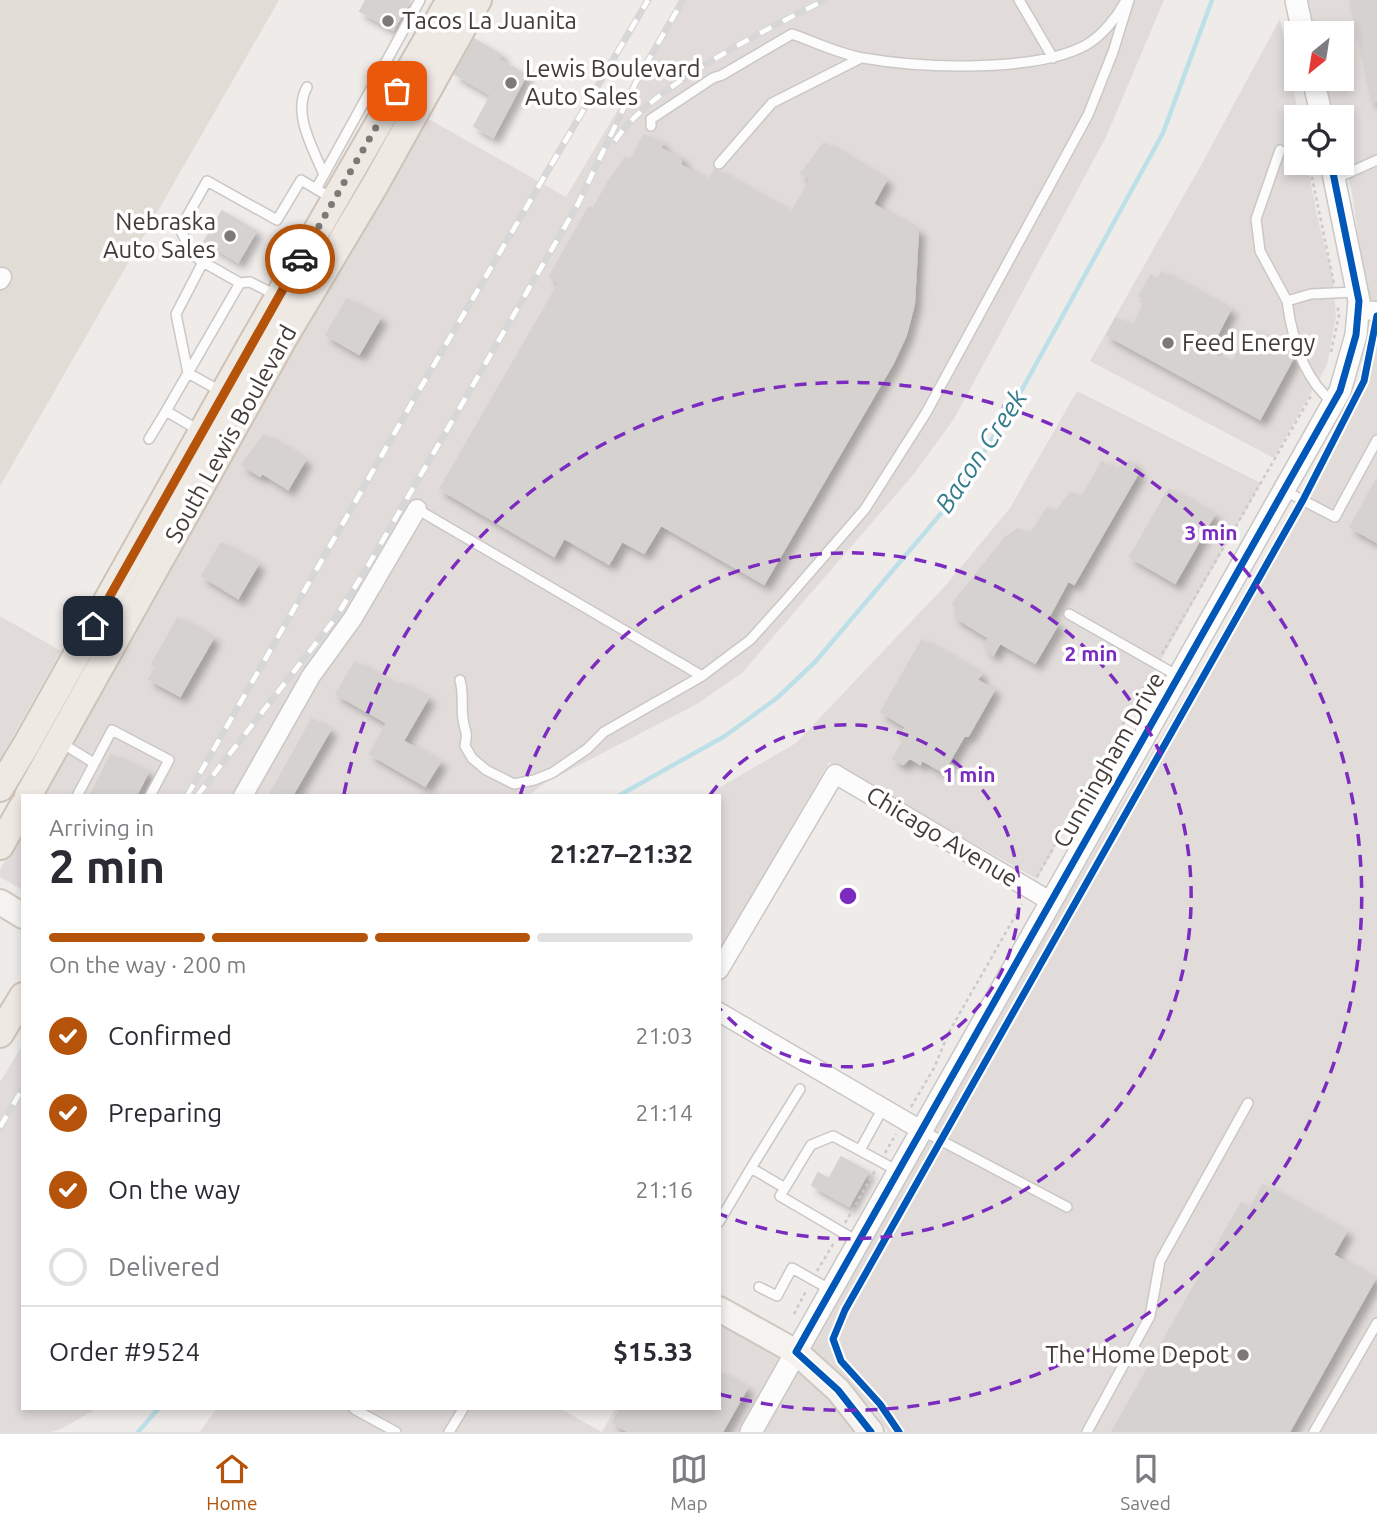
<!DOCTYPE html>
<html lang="en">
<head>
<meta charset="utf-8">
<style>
  body { margin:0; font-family:Ubuntu,sans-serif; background:#f2f2f3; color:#2b2b33; height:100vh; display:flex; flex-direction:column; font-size:26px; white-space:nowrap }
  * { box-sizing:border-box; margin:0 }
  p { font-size:23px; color:#7c7c81 }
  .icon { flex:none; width:38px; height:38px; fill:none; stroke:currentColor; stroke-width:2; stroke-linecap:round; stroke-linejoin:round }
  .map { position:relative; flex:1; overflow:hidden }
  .details { position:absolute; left:21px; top:794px; width:700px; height:616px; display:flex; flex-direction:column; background:#fff; border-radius:0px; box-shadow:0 4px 10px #0003 }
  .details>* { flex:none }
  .needle { width:46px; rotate:210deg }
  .tools { position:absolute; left:1284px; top:21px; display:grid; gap:14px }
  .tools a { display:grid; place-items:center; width:70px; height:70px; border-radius:0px; background:#fff; box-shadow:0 4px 10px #0003; font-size:35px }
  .pin { position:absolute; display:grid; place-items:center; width:60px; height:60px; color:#fff; margin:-30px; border-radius:14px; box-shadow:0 4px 10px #0006 }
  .courier { position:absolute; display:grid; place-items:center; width:70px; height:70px; margin:-35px; border:5px solid #b45309; border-radius:50%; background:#fff; color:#222; box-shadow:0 2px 9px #0007 }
  .overview em { font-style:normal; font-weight:600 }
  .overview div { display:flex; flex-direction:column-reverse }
  .overview { display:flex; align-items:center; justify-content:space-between; height:119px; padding:0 28px }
  h1 { font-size:46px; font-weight:600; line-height:52px }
  .bar { display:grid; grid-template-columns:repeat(4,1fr); gap:10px 7px; align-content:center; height:84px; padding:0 28px }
  .bar i { height:9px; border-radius:5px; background:#e1e1e2 }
  .bar .on { background:#b45309 }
  .bar p { grid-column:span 4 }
  .line { display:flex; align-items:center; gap:18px; padding:0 28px; border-top:2px solid #e1e1e2 }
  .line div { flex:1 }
  ol { padding:0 28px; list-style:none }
  li { display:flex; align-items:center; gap:21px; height:77px }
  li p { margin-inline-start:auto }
  li .icon { padding:7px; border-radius:50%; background:#b45309; color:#fff; stroke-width:4 }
  li:last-child { color:#7c7c81 }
  li i { width:38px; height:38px; border:4px solid #e1e1e2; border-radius:50% }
  .dock { display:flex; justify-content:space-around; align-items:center; height:98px; border-top:2px solid #e1e1e2; background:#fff; font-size:19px; color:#7c7c81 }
  .dock a { display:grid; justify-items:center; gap:4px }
  .dock .on { color:#b45309 }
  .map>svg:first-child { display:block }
</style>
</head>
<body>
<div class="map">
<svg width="1377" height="1432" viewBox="0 0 1377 1432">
  <defs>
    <filter id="shadow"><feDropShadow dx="6" dy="6" stdDeviation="3.5" flood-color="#0004"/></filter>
  </defs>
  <rect width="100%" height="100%" fill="#eeebe9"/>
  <path fill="#e1dcd6" d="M0,0H279L0,486Z"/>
  <path fill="#e1dcda" d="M683,0H1164L1106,137L954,419L913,475L742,673L697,704L545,783L528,796H42L425,117L566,197Z
    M1307,0H1377V1432H888L873,1409L801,1349L1280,535L1354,404L1370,319L1352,193L1342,153V117H1334L1325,79H1342V33H1315Z
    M1280,19L1299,117H1297V163H1307L1318,220L1333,279L1336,316L1327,365L1274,458L1090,361L1200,167Z
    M1077,391L1261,483L1037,879L829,762L719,953V796H705L796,743L946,585L1010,508Z
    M0,616L61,651L0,759Z
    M23,829V890L0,877V870Z
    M23,1044V1409H96L61,1429L50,1432H0V1082Z
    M719,1318L807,1373L860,1432H200L216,1409H561L602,1432L615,1409H719Z"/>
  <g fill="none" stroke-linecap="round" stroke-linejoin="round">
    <path stroke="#bde0e8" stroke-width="4.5" d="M618,796L725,736L777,698L815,662L961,490L1024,386L1163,133L1212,0
      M138,1432L158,1409"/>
  </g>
  <path fill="#d6d2d0" stroke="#d6d2cf" stroke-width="2" filter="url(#shadow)" d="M366,0H410L393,30L360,11Z
    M1350,0H1377V101L1372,102Z
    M474,39L501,55L498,59L526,75L493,137L474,126L491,95L455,74Z
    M644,135L662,144L660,148L681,159V165L708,181L715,170L791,213L811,179L801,174L824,143L886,180L873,204L918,231L914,304L906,335L893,363L764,584L661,525L644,553L622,541L609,564L564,538L554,556L440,489L559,283L550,276L589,207L593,209L609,181L625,158L631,160Z
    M222,211L256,231L238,262L204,242Z
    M1162,272L1230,310L1209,351L1231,364L1251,331L1292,354L1293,358L1260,419L1107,335L1116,318L1133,326L1146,300L1139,296L1151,275L1158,279Z
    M347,299L380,318L359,354L326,335Z
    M264,435L305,460L288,489L262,473L260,476L242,465Z
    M1130,461L1138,473L1074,584L1068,581L1048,618L1058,624L1035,663L1000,643L993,655L984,646L989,638L955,617L956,606L953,604L957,598L1005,538L1018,529L1030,535L1047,508L1056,512L1070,493L1082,497L1102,462L1115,470Z
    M1377,479V542L1350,527Z
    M1169,489L1214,515L1175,583L1130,557Z
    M221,543L258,564L238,598L202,576Z
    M178,618L213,638L180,696L149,679L156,667L152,664Z
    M922,640L981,674L977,680L994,690L968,736H964L943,772L922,760L920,764L910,758L903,764L893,759L903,741L900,739L906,727L881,712Z
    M355,662L399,687L401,683L428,698L403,741L440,762L425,786L370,754L387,723L336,694Z
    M312,719L330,730L292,796H269Z
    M111,755L148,772L136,796H90Z
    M841,1157L868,1172L849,1206L812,1185L818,1173L829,1179Z
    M1263,1185L1346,1232L1333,1255L1375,1279L1289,1432H1112L1241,1203L1250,1208Z
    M719,1372L747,1388L722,1432H629L613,1423L620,1409H719Z"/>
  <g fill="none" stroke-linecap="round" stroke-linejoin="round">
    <g stroke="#cac7c5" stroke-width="12">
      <path id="service" d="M1019,0L1053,58
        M307,87C292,114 313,148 324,175
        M651,126V119L713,78L722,75L792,34C815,42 839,54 863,58C920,68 1035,73 1086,45C1102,36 1117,17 1125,2
        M1280,150L1256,219L1260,251L1287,301
        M719,164L772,103L861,58
        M1335,179L1377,160
        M316,189L420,0
        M203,262L193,255L180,229L207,181L277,220L301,180L333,199
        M222,392L188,373L176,314L203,262L240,283
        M1334,403C1303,380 1292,338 1287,301L1311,294L1355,292
        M200,431L166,411L240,283L250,282L276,295
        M149,439L166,411
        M1285,491L1335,517L1377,440
        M417,509L702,676
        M1069,614L1178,676
        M460,680C464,694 461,706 463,719C465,733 468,730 465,746L472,758L486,770L514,784L534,780L552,773L587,749L604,732L702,676L750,640L786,600L865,509L926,413L1088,115L1113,52L1129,0
        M60,742L94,763
        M77,796L112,730L169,760L150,796
        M923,1131L1067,1207
        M860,1150L883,1108
        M751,1168L800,1089
        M719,1222L751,1168L785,1188
        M857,1241L780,1196L811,1145L833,1136L898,1171
        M759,1287L777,1296L792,1268L831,1290
        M354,1409L396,1432
        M449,1432L463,1409
        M1087,1432L1150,1316L1160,1261L1248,1103
        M1314,1432L1377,1323"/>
    </g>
    <g stroke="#cac7c5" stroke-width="21">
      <path id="minor" d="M0,280L2,277
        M1358,310L1377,311
        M243,796L311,676L353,618L417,509
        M719,970L835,774L1050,901
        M719,1012L921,1130"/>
    </g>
    <g stroke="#cac7c5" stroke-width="24">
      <path id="tertiary" d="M1296,0L1303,33
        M1313,79L1322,117
        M751,1432L1340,391L1356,335L1359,301L1331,163"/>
    </g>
    <g stroke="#cec8c2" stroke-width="28">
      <path id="secondary" d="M0,902L23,916
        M719,1309L796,1352L838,1390L871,1432"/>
    </g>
    <g stroke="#cfc3b8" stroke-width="30">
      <path id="primary" d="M0,788L26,745L249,348L450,0
        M28,796L285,336L375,185L478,0
        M0,846L23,806
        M0,1034L23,996"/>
    </g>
    <path stroke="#ccc9c6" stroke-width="2.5" stroke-dasharray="3.5 3.5" stroke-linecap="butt" d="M1291,46L1297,74
      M1300,107L1301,117
      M1309,163L1334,284
      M1331,352L1339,315L1337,304
      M1162,654L1311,396
      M1037,877L1152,672
      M911,1107L934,1068L949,1032L1022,904
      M885,1153L896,1134
      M845,1223L875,1171
      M817,1271L835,1241
      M794,1314L807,1289"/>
    <use href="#service" stroke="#fcfcfc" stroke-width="9"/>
    <use href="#minor" stroke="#fcfcfc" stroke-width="18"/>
    <use href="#tertiary" stroke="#fcfcfc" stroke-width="21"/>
    <use href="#secondary" stroke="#f5f2ef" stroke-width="24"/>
    <use href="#primary" stroke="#efe9e4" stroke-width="26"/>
    <g stroke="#d8d7d7" stroke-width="7">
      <path id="rail" d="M615,141C649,87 767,29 825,0
        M187,796L418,392L648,0
        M197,796L334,620L365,571L578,204L637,80L683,0
        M0,1127L23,1088"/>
    </g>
    <use href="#rail" stroke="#fff" stroke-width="4.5" stroke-dasharray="13" stroke-linecap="butt"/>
    <g stroke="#fff" stroke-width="11">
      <path id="cycleway" d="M871,1432L838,1390L796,1352L1340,391L1356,335L1359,301L1331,163
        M899,1432L880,1404L841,1361L833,1339L845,1310L1303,500L1364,381L1377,316"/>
    </g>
    <use href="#cycleway" stroke="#0057b8" stroke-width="7"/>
  </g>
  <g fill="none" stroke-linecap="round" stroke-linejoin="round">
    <path stroke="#7f7975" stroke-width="7" stroke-dasharray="0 12.6" d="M300,259L397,91"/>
    <path stroke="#b45309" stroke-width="9" d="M93,626L300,259"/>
  </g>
  <g fill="none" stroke="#7b2cbf" stroke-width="3.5" stroke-dasharray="12 9">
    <path d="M710 795A171 171 0 1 1 720 1009"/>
    <path d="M520 796A343 343 0 1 1 720 1214"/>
    <path d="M344 794A514 514 0 1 1 719 1394"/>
  </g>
  <g fill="#7f7975" stroke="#fff" stroke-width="2.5">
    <circle cx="388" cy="21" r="7"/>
    <circle cx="511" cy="83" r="7"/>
    <circle cx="230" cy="236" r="7"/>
    <circle cx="1168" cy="343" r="7"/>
    <circle cx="1243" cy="1355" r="7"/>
  </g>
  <g text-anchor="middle" stroke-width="7" stroke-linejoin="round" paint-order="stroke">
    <g font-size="24" fill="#433b36" stroke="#fff" text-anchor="start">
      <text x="402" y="29">Tacos La Juanita</text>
      <text x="525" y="77">Lewis Boulevard<tspan x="525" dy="28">Auto Sales</tspan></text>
      <text x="216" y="230" text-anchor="end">Nebraska<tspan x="216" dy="28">Auto Sales</tspan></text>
      <text x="1182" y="351">Feed Energy</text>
      <text x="1229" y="1363" text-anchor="end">The Home Depot</text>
    </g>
    <g font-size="24" fill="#433b36" stroke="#fff">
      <text transform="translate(231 434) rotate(-61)" y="8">South Lewis Boulevard</text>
      <text transform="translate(1109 760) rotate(-60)" y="8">Cunningham Drive</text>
      <text transform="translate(942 837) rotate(31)" y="8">Chicago Avenue</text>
    </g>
    <g font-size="26" font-style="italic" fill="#347c8d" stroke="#fff">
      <text transform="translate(981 451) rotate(-56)" y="9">Bacon Creek</text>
    </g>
  </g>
  <circle cx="848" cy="896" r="10" fill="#7b2cbf" stroke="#fff" stroke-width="3.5"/>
  <g font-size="21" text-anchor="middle" font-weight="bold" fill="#7b2cbf" stroke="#fff" stroke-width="7" stroke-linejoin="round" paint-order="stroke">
    <text x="1211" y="540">3 min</text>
    <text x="1091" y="661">2 min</text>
    <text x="969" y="782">1 min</text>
  </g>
</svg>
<div class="tools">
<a><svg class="needle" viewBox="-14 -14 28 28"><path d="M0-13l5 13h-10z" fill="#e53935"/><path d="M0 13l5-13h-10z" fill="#7c7c81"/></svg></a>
<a><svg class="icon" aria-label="locate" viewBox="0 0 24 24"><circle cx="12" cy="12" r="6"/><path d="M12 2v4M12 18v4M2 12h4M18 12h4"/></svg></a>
</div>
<div class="pin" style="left:397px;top:91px;background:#ea580c"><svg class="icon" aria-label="bag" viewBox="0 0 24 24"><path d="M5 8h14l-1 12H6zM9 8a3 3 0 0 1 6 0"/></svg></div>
<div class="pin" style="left:93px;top:626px;background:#1f2937"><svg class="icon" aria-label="home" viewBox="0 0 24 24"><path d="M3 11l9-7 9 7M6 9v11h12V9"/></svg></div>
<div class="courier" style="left:300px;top:259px"><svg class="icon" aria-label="car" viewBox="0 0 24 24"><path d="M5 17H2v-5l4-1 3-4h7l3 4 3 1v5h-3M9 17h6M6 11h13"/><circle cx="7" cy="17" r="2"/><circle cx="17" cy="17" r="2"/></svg></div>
<section class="details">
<div class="overview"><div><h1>2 min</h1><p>Arriving in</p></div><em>21:27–21:32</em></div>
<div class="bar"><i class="on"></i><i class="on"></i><i class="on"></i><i></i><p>On the way · 200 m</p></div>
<ol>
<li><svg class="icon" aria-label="check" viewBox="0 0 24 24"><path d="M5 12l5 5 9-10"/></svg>Confirmed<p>21:03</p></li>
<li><svg class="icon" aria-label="check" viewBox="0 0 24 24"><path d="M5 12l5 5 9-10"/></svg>Preparing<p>21:14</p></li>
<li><svg class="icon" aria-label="check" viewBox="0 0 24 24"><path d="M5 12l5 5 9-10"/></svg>On the way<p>21:16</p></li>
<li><i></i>Delivered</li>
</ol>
<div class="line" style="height:91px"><div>Order #9524</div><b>$15.33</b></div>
</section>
</div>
<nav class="dock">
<a class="on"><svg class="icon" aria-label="home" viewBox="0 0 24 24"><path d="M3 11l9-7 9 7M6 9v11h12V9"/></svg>Home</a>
<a><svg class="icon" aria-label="map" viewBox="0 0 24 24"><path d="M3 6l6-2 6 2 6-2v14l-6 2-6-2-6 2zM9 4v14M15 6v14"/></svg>Map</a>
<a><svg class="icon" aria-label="saved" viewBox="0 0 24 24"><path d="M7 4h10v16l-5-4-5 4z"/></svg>Saved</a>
</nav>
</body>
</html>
